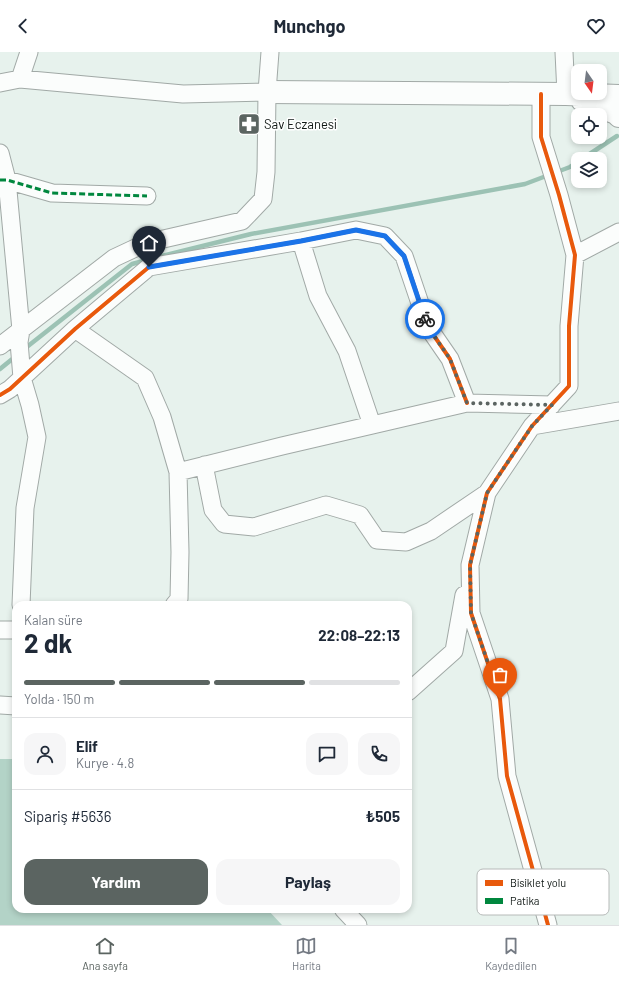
<!DOCTYPE html>
<html lang="tr">
<head>
<meta charset="utf-8">
<style>
  body { margin:0; font-family:Barlow,sans-serif; background:#f6f6f7; color:#1f2937; height:100vh; display:flex; flex-direction:column; font-size:15px; white-space:nowrap }
  * { box-sizing:border-box; margin:0 }
  p { font-size:13px; color:#747a83 }
  .icon { flex:none; width:22px; height:22px; fill:none; stroke:currentColor; stroke-width:2; stroke-linecap:round; stroke-linejoin:round }
  .map { position:relative; flex:1; overflow:hidden }
  .details { position:absolute; left:12px; top:549px; width:400px; height:312px; display:flex; flex-direction:column; background:#fff; border-radius:12px; box-shadow:0 2px 6px #0003 }
  .details>* { flex:none }
  .needle { width:26px; rotate:166deg }
  .tools { position:absolute; left:571px; top:12px; display:grid; gap:8px }
  .tools a { display:grid; place-items:center; width:36px; height:36px; border-radius:8px; background:#fff; box-shadow:0 2px 6px #0003; font-size:20px }
  .pin { position:absolute; display:grid; place-items:center; width:34px; height:34px; color:#fff; margin:-41px -17px; border-radius:50% 50% 50% 0; rotate:-45deg; box-shadow:0 0 4px #0007 }
  .pin .icon { rotate:45deg }
  .courier { position:absolute; display:grid; place-items:center; width:40px; height:40px; margin:-20px; border:3px solid #1a73e8; border-radius:50%; background:#fff; color:#222; box-shadow:0 1px 5px #0007 }
  .headline em { font-style:normal; font-weight:700 }
  .headline div { display:flex; flex-direction:column-reverse }
  .headline { display:flex; align-items:center; justify-content:space-between; height:68px; padding:0 12px }
  h1 { font-size:26px; font-weight:700; line-height:30px }
  .bar { display:grid; grid-template-columns:repeat(4,1fr); gap:6px 4px; align-content:center; height:48px; padding:0 12px }
  .bar i { height:5px; border-radius:3px; background:#e0e1e3 }
  .bar .active { background:#5b6461 }
  .bar p { grid-column:span 4 }
  .line { display:flex; align-items:center; gap:10px; padding:0 12px; border-top:1px solid #e0e1e3 }
  .line div { flex:1 }
  .round { display:grid; place-items:center; flex:none; width:42px; height:42px; border-radius:12px; background:#f6f6f7 }
  .primary-button { display:flex; gap:8px; margin-top:auto; padding:8px 12px }
  .primary-button a { flex:1; height:46px; border-radius:12px; background:#5b6461; color:#fff; font-size:16px; font-weight:700; line-height:46px; text-align:center }
  .primary-button a+a { background:#f6f6f7; color:#1f2937 }
  header { display:flex; justify-content:space-between; align-items:center; height:52px; padding:0 12px; background:#fff; font-size:18px; font-weight:700 }
  .dock { display:flex; justify-content:space-around; align-items:center; height:56px; border-top:1px solid #e0e1e3; background:#fff; font-size:11px; color:#747a83 }
  .dock a { display:grid; justify-items:center; gap:2px }
  .dock .active { color:#5b6461 }
  .map>svg:first-child { display:block }
</style>
</head>
<body>
<header><svg class="icon" aria-label="back" viewBox="0 0 24 24"><path d="M15 5l-7 7 7 7"/></svg>Munchgo<svg class="icon" aria-label="heart" viewBox="0 0 24 24"><path d="M12 20l-8-8c-3-5 5-10 8-4 3-6 11-1 8 4z"/></svg></header>
<div class="map">
<svg width="619" height="873" viewBox="0 0 619 873">
  <rect width="100%" height="100%" fill="#e7f2ed"/>
  <path fill="#b3d3c7" d="M0,707H16V857H267L282,873H0Z"/>
  <g fill="none" stroke-linecap="round" stroke-linejoin="round">
    <path stroke="#9cc2b4" stroke-width="4.5" d="M582,107L617,84
      M162,204L251,182L525,132L570,115L578,110
      M23,298L132,212L147,208
      M0,317L16,304"/>
    <g stroke="#a1a9a6" stroke-width="19">
      <path id="street" d="M564,0L566,42
        M20,27L29,0
        M0,31L20,27L183,42L267,40
        M541,42V85L559,143L575,203L569,274V334L532,374L487,441L470,513L471,561L500,647L507,724L548,873
        M0,101L7,128L21,278L19,290L22,326L30,353L37,385L25,456L21,553
        M0,128H7L52,141L147,144
        M301,189L318,244L347,299L372,373
        M575,203L619,180
        M75,277L145,326L162,365L178,420L180,500L179,547L174,553
        M0,294L114,206L146,191L242,169L263,147L266,120L267,40L270,0
        M0,343L10,337L75,277L149,215L301,189L356,178L385,184L404,204L428,275L450,307L467,351
        M532,374L619,359
        M204,413L213,458L224,472L254,475L326,453L360,463L377,488L406,490L431,479L487,441
        M178,420L282,394L467,351L552,353
        M0,578H16
        M408,640L454,599L464,543
        M0,653L16,654
        M343,857L358,873"/>
    </g>
    <g stroke="#a1a9a6" stroke-width="24">
      <path id="secondary" d="M267,40L566,42L619,44
        M582,48L616,61L619,64"/>
    </g>
    <use href="#street" stroke="#fbfdfc" stroke-width="17"/>
    <use href="#secondary" stroke="#fbfdfc" stroke-width="22"/>
    <path stroke="#00873e" stroke-width="3" stroke-dasharray="6 3" stroke-linecap="butt" d="M0,128H7L52,141L147,144"/>
    <g stroke="#fff" stroke-width="6">
      <path id="cycleway" d="M541,42V85L559,143L575,203L569,274V334L532,374L487,441L470,513L471,561L500,647L507,724L548,873
        M0,343L10,337L75,277L149,215L301,189L356,178L385,184L404,204L428,275L450,307L467,351"/>
    </g>
    <use href="#cycleway" stroke="#e8590c" stroke-width="4"/>
  </g>
  <g fill="none" stroke-linecap="round" stroke-linejoin="round">
    <path stroke="#5b6461" stroke-width="4" stroke-dasharray="0 7.2" d="M425,267L428,275L450,307L467,351L552,353L532,374L487,441L470,513L471,561L500,647"/>
    <path stroke="#1a73e8" stroke-width="5" d="M149,215L301,189L356,178L385,184L404,204L425,267"/>
  </g>
  <defs>
    <g id="pharmacy-square" transform="scale(1.15)"><rect x="-9" y="-9" width="18" height="18" rx="4" fill="#5b6461" stroke="#fff"/><path d="M-2-6h4v4h4v4h-4v4h-4v-4h-4v-4h4Z" fill="#fff"/></g>
  </defs>
  <g fill-rule="evenodd">
    <use href="#pharmacy-square" x="249" y="72"/>
  </g>
  <g text-anchor="middle" stroke-width="3" stroke-linejoin="round" paint-order="stroke">
    <g font-size="13" fill="#101815" stroke="#fff" text-anchor="start">
      <text x="264" y="77">Sav Eczanesi</text>
    </g>
  </g>
  <rect x="477" y="817" width="132" height="46" rx="6" fill="#fff" stroke="#b7bab9" stroke-width="1"/>
  <rect x="485" y="828" width="18" height="6" fill="#e8590c"/>
  <rect x="485" y="846" width="18" height="6" fill="#00873e"/>
  <g font-size="11" fill="#101815">
    <text x="510" y="835">Bisiklet yolu</text>
    <text x="510" y="853">Patika</text>
  </g>
</svg>
<div class="tools">
<a><svg class="needle" viewBox="-14 -14 28 28"><path d="M0-13l5 13h-10z" fill="#e53935"/><path d="M0 13l5-13h-10z" fill="#747a83"/></svg></a>
<a><svg class="icon" aria-label="locate" viewBox="0 0 24 24"><circle cx="12" cy="12" r="6"/><path d="M12 2v4M12 18v4M2 12h4M18 12h4"/></svg></a>
<a><svg class="icon" aria-label="layers" viewBox="0 0 24 24"><path d="M12 4l9 5-9 5-9-5zM3 14l9 5 9-5"/></svg></a>
</div>
<div class="pin" style="left:500px;top:647px;background:#ea580c"><svg class="icon" aria-label="bag" viewBox="0 0 24 24"><path d="M5 8h14l-1 12H6zM9 8a3 3 0 0 1 6 0"/></svg></div>
<div class="pin" style="left:149px;top:215px;background:#1f2937"><svg class="icon" aria-label="home" viewBox="0 0 24 24"><path d="M3 11l9-7 9 7M6 9v11h12V9"/></svg></div>
<div class="courier" style="left:425px;top:267px"><svg class="icon" aria-label="bike" viewBox="0 0 24 24"><circle cx="6" cy="16" r="4"/><circle cx="18" cy="16" r="4"/><path d="M6 16l4-8h5l3 8M10 8l3 8H6M13 5h3"/></svg></div>
<section class="details">
<div class="headline"><div><h1>2 dk</h1><p>Kalan süre</p></div><em>22:08–22:13</em></div>
<div class="bar"><i class="active"></i><i class="active"></i><i class="active"></i><i></i><p>Yolda · 150 m</p></div>
<div class="line" style="height:72px"><a class="round"><svg class="icon" aria-label="person" viewBox="0 0 24 24"><circle cx="12" cy="8" r="4"/><path d="M4 21q1-7 8-7t8 7"/></svg></a><div><b>Elif</b><p>Kurye · 4.8</p></div><a class="round"><svg class="icon" aria-label="chat" viewBox="0 0 24 24"><path d="M4 5h16v11H9l-5 4z"/></svg></a><a class="round"><svg class="icon" aria-label="phone" viewBox="0 0 24 24"><path d="M5 4h4l2 5-3 2q2 4 5 5l2-3 5 2v4C11 20 4 13 5 4z"/></svg></a></div>
<div class="line" style="height:52px"><div>Sipariş #5636</div><b>₺505</b></div>
<div class="primary-button"><a>Yardım</a><a>Paylaş</a></div>
</section>
</div>
<nav class="dock">
<a class="active"><svg class="icon" aria-label="home" viewBox="0 0 24 24"><path d="M3 11l9-7 9 7M6 9v11h12V9"/></svg>Ana sayfa</a>
<a><svg class="icon" aria-label="map" viewBox="0 0 24 24"><path d="M3 6l6-2 6 2 6-2v14l-6 2-6-2-6 2zM9 4v14M15 6v14"/></svg>Harita</a>
<a><svg class="icon" aria-label="saved" viewBox="0 0 24 24"><path d="M7 4h10v16l-5-4-5 4z"/></svg>Kaydedilen</a>
</nav>
</body>
</html>
